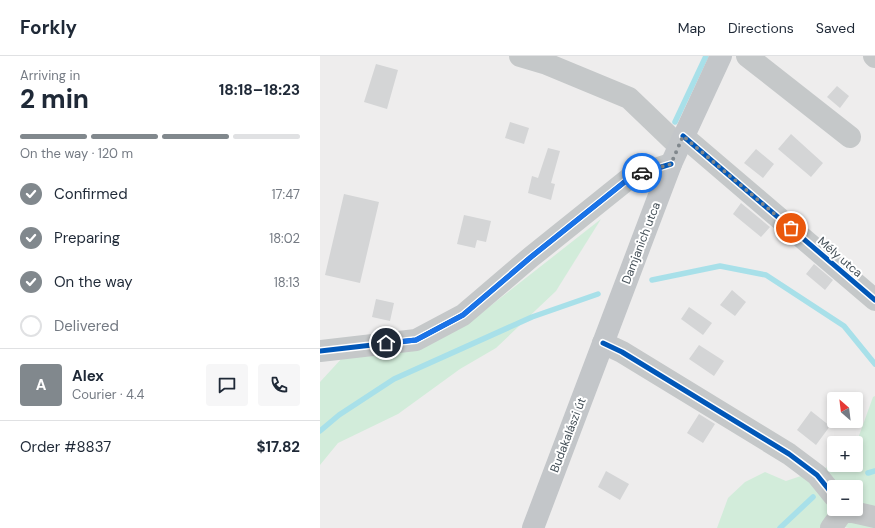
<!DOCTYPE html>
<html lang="en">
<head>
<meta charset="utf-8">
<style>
  body { margin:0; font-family:"DM Sans",sans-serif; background:#f6f6f7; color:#1f2937; height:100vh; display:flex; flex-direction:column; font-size:15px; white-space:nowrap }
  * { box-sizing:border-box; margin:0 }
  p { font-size:13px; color:#747a83 }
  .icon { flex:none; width:22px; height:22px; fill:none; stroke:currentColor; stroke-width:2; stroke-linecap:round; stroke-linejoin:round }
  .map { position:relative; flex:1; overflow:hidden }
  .drawer { display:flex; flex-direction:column; background:#fff; width:320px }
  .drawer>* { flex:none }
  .needle { width:26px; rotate:332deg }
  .fabs { position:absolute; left:507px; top:336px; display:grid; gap:8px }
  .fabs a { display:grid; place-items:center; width:36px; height:36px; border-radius:4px; background:#fff; box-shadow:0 2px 6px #0003; font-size:20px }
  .pin { position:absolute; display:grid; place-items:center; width:34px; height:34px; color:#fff; margin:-17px; border:2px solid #fff; border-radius:50%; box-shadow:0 1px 4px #0007 }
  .courier { position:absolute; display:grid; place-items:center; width:40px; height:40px; margin:-20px; border:3px solid #1a73e8; border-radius:50%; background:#fff; color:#222; box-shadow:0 1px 5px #0007 }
  .headline em { font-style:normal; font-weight:800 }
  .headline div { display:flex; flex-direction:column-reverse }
  .headline { display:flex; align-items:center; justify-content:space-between; height:68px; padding:0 20px }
  h1 { font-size:26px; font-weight:800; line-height:30px }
  .bar { display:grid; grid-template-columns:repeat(4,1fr); gap:6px 4px; align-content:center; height:48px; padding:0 20px }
  .bar i { height:5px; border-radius:3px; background:#e0e1e3 }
  .bar .active { background:#81888d }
  .bar p { grid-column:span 4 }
  .line { display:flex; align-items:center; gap:10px; padding:0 20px; border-top:1px solid #e0e1e3 }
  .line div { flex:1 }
  .round { display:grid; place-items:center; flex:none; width:42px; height:42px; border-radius:4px; background:#f6f6f7 }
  ol { padding:0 20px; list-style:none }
  li { display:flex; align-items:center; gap:12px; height:44px }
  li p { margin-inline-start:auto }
  li .icon { padding:4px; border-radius:50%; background:#81888d; color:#fff; stroke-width:4 }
  li:last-child { color:#747a83 }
  li i { width:22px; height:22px; border:2px solid #e0e1e3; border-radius:50% }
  header { display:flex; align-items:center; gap:24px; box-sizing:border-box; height:56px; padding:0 20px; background:#fff; border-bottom:1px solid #e0e1e3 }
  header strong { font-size:19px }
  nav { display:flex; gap:22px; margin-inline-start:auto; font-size:14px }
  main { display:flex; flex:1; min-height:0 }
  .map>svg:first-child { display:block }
</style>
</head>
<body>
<header>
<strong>Forkly</strong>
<nav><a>Map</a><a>Directions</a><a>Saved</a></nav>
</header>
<main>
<section class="drawer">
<div class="headline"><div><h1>2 min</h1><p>Arriving in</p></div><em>18:18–18:23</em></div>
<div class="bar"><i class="active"></i><i class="active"></i><i class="active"></i><i></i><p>On the way · 120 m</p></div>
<ol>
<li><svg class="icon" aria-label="check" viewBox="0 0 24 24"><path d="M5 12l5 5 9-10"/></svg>Confirmed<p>17:47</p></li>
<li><svg class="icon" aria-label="check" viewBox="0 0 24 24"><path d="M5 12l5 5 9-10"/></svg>Preparing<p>18:02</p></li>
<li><svg class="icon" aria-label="check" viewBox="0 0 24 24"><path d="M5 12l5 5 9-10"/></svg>On the way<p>18:13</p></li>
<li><i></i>Delivered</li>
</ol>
<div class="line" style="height:72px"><b class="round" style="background:#81888d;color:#fff">A</b><div><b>Alex</b><p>Courier · 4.4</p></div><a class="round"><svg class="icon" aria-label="chat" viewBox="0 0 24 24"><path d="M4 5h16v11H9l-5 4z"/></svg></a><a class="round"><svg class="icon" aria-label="phone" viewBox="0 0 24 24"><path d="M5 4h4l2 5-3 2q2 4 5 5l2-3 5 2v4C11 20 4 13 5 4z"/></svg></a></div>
<div class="line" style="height:52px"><div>Order #8837</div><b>$17.82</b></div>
</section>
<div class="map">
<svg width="555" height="472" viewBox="0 0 555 472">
  <rect width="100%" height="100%" fill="#eeeded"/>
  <path fill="#d2ecda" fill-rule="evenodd" d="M281,163L236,235L176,292L140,313L78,358L18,387L0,409V326L23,301L146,269Z
    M555,340V472H529L508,468L500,472H397L408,442L425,426L445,416L466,425L514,409H536V388L553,341ZM514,431H536V453H514Z"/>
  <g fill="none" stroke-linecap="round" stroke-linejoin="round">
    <path stroke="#a8e0e9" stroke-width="5.5" d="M355,66L386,0
      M332,224L400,210L446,219L524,270L555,308
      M0,375L19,359L74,323L212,261L278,238
      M548,417L555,415
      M460,472L493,441"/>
  </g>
  <path fill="#d4d5d6" d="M56,8L78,14L67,53L44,46Z
    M517,30L529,40L520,52L507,41Z
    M190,66L209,72L204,88L185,82Z
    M471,78L503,107L491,121L458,93Z
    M228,92L240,95L231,127L235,128L231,144L208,137L212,120L218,122Z
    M436,93L454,108L443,122L424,107Z
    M24,138L59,146L40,227L5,219Z
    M421,147L450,171L441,181L413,158Z
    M144,159L171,165L166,186L157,184L155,192L137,188Z
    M494,208L513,224L505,234L486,218Z
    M412,234L426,246L415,260L400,249Z
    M56,243L74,247L70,265L52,261Z
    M369,251L392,267L383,279L361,263Z
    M379,289L404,305L394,320L369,303Z
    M491,355L510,370L496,389L477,374Z
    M379,358L395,368L383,387L367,377Z
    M286,415L309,428L300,444L278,431Z"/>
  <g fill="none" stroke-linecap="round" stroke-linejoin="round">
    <path stroke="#c5c8c9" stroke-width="22" d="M200,0L227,8L309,42L359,90
      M427,0L530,81
      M554,0L555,1
      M363,80L555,244
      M283,287L302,296L469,398L497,419L514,440
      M0,295L96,284L143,259L211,201L312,120L351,108
      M524,454L555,461
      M511,472L524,454"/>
    <path stroke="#c3c6c9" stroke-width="22" d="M213,472L351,108L401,0"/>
    <g stroke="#fff" stroke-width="8">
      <path id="cycleway" d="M363,80L555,244
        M283,287L302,296L469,398L497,419L514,440
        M0,295L96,284L143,259L211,201L312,120L351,108"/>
    </g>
    <use href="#cycleway" stroke="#0057b8" stroke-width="5"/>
  </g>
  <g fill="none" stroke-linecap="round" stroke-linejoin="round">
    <path stroke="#81888d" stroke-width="4" stroke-dasharray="0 7.2" d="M322,117L351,108L363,80L471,172"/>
    <path stroke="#1a73e8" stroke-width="5" d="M66,287L96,284L143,259L211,201L312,120L322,117"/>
  </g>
  <g text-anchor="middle" stroke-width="4" stroke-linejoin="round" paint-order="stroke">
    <g font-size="12" fill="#465159" stroke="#fff">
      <text transform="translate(321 187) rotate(-69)" y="4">Damjanich utca</text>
      <text transform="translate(520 201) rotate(41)" y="4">Mély utca</text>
      <text transform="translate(248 379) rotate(-69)" y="4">Budakalászi út</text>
    </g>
  </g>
</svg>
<div class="fabs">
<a><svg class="needle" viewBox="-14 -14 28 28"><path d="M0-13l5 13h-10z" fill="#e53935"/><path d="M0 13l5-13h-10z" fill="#747a83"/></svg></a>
<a>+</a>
<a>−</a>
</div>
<div class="pin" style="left:471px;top:172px;background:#ea580c"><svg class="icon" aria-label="bag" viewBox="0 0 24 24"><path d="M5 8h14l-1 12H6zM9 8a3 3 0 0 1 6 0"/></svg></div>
<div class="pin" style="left:66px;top:287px;background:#1f2937"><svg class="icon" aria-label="home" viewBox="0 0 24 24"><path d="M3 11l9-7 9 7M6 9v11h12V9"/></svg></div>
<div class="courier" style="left:322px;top:117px"><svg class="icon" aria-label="car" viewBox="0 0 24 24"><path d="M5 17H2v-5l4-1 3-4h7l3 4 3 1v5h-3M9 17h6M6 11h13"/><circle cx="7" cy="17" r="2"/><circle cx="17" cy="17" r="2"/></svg></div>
</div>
</main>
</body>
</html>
